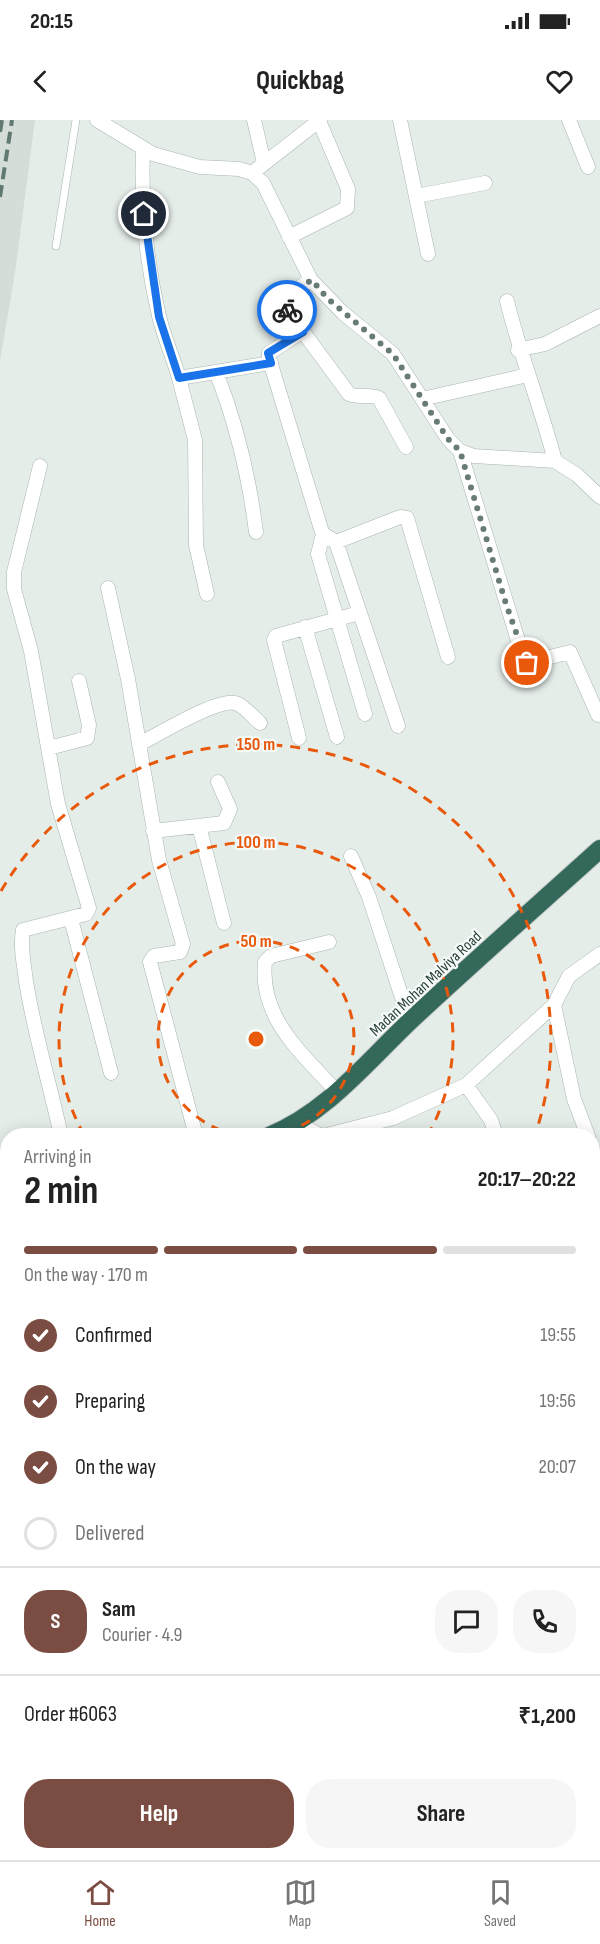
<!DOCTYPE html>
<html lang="en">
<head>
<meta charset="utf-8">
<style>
  body { margin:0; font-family:"Sofia Sans Condensed",sans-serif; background:#f6f6f6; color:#222; height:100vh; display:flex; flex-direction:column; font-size:22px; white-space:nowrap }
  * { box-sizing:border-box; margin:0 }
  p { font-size:20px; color:#767676 }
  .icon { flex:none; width:33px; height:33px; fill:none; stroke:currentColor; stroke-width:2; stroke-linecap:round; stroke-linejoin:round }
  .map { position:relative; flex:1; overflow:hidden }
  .sheet { position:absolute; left:0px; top:1008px; width:600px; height:732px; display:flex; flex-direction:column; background:#fff; border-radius:24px 24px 0 0; box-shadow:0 3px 15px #0003 }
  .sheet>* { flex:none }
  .pin { position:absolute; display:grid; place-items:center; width:51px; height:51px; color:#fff; margin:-26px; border:3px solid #fff; border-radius:50%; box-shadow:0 2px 6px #0007 }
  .courier { position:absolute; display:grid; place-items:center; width:60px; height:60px; margin:-30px; border:4px solid #1a73e8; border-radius:50%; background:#fff; color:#222; box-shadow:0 2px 8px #0007 }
  .headline em { font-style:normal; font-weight:700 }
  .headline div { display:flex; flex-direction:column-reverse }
  .headline { display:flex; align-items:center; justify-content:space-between; height:102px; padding:0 24px }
  h1 { font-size:39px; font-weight:700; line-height:45px }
  .bar { display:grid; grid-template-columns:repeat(4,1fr); gap:9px 6px; align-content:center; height:72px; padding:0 24px }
  .bar i { height:8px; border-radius:4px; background:#e0e0e0 }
  .bar .current { background:#7b4d42 }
  .bar p { grid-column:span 4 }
  .line { display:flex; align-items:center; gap:15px; padding:0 24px; border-top:2px solid #e0e0e0 }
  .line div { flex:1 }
  .round { display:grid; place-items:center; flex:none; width:63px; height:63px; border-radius:24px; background:#f6f6f6 }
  ol { padding:0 24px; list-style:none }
  li { display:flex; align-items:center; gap:18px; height:66px }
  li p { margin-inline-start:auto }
  li .icon { padding:6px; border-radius:50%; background:#7b4d42; color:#fff; stroke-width:4 }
  li:last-child { color:#767676 }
  li i { width:33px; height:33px; border:3px solid #e0e0e0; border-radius:50% }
  .cta { display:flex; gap:12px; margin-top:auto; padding:12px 24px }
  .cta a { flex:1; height:69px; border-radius:24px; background:#7b4d42; color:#fff; font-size:24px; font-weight:700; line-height:69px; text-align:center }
  .cta a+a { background:#f6f6f6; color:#222 }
  .status { display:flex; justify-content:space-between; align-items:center; height:42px; padding:0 30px; background:#fff; direction:ltr }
  .status svg { height:16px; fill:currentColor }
  header { display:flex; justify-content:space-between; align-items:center; height:78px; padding:0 24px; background:#fff; font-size:27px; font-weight:700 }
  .tabs { display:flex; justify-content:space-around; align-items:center; height:84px; border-top:2px solid #e0e0e0; background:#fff; font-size:16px; color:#767676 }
  .tabs a { display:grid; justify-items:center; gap:3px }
  .tabs .current { color:#7b4d42 }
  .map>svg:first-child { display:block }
</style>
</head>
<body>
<div class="status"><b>20:15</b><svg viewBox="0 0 49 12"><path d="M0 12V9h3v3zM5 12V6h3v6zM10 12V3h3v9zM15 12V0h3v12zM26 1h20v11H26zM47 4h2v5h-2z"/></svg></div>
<header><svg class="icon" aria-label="back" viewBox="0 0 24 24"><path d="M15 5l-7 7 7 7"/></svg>Quickbag<svg class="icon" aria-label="heart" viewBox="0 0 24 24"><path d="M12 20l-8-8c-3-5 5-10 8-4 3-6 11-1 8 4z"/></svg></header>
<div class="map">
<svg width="600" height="1740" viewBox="0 0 600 1740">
  <rect width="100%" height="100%" fill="#e5ede9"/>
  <path fill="#d4ddd8" d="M0,0H35L15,153L0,241Z"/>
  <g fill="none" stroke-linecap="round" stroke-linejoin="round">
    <g stroke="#a8b5b0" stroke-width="8">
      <path id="lane" d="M56,126L76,0"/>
    </g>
    <g stroke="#a8b5b0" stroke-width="15">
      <path id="street" d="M97,0L153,34L200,47L239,49L252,53L263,63L311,160L343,193L393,234L448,319L460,331L474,336L555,341L577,355L600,377
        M254,0L264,43
        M400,0L428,134
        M569,0L588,47
        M143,29C141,84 146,141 159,196C164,217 173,237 179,258
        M252,53L320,0
        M416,76L485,63
        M289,117L347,88L348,69L319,1
        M311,160L284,177V186L349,274C360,279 368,273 379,278L406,327
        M507,181C520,235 541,287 555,341
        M303,211L269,233V238L321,409L323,414L336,422L398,606
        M518,230L545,224L600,196
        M216,252C237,305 249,356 256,412
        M422,279L528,255
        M460,331L524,540L527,543L570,532L598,595
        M40,346L14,452V469L31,531L58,684L89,788L86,794L23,810C20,828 24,844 26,861C34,913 50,964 61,1016
        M323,414L318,434L365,594
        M336,422L400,397L407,398L448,537
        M108,468L128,559L159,740L183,824L180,832L154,836L150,842L196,1016
        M207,474L196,425L195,320L179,258L271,243
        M305,507L337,617
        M299,618L274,520L276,516L359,493
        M139,624C158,615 221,575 238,584C246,588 253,597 260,603
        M49,628L87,618L89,605L79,561
        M199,706L224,803
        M153,711L224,703L230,689L218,662
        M351,736L369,777L410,902
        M71,799L111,953
        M329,822L271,836L265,842C259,899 303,934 337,972
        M554,885L574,979L588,1016
        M466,965L491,1000L496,1016
        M296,1003L322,1016
        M323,1016L393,998L466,965L554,885L569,856L600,834
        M592,1029L600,1049
        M592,1173H600
        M592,1265L600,1264
        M592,1298L600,1341
        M0,1322L8,1328
        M0,1473L8,1487
        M8,1667V1674
        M0,1707L8,1704
        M85,1732L89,1740
        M177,1732L179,1740
        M367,1732L370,1740
        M420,1732L422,1740
        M573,1732L574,1740"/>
    </g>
    <g stroke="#c2c9c7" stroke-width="20">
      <path id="highway" d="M269,1016C326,993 366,943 410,901C472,843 537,786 600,729
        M0,1049H8"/>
    </g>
    <use href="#lane" stroke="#fff" stroke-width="7"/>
    <use href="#street" stroke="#fff" stroke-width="14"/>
    <use href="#highway" stroke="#33685b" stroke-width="18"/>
    <path stroke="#607971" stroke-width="4" stroke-dasharray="12 6" stroke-linecap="butt" d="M0,12L2,0
      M0,77L12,0"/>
  </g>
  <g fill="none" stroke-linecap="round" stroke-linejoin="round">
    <path stroke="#697b75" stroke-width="6" stroke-dasharray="0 10.8" d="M287,190L283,182L284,177L312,160L327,178L393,234L448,319L460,331L506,484L527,543"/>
    <path stroke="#1a73e8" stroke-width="8" d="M144,94L159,197L179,258L271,243L268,233L303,212L287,190"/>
  </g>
  <g fill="none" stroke="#e8590c" stroke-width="3" stroke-dasharray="10 8">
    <path d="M238 1015A98 98 0 1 1 274 1015"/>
    <path d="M84 1015A197 197 0 1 1 428 1015"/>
    <path d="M1 771A295 295 0 0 1 535 1015"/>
  </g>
  <g text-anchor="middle" stroke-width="4.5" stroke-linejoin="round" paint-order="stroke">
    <g font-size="16" fill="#263e36" stroke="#f6faf8">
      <text transform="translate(425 863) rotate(-43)" y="6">Madan Mohan Malviya Road</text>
    </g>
  </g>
  <circle cx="256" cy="919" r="9" fill="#e8590c" stroke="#f6faf8" stroke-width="3"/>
  <g font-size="18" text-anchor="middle" font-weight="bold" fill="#e8590c" stroke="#f6faf8" stroke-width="4.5" stroke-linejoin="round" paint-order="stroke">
    <text x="256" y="630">150 m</text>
    <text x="256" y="728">100 m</text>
    <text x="256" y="827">50 m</text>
  </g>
</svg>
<div class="pin" style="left:527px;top:543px;background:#ea580c"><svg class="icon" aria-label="bag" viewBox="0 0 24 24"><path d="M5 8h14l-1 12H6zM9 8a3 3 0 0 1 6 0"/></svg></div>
<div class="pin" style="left:144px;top:94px;background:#1f2937"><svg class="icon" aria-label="home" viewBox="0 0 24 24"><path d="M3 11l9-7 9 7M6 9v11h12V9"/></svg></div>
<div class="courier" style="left:287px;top:190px"><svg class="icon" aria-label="bike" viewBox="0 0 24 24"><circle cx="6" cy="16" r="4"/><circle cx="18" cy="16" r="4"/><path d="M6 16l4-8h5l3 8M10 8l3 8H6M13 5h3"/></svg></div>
<section class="sheet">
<div class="headline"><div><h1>2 min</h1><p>Arriving in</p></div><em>20:17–20:22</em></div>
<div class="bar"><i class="current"></i><i class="current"></i><i class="current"></i><i></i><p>On the way · 170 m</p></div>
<ol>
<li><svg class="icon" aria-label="check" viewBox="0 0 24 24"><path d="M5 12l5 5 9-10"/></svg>Confirmed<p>19:55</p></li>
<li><svg class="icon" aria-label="check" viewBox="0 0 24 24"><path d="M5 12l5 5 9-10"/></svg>Preparing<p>19:56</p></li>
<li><svg class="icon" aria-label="check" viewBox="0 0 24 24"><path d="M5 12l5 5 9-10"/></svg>On the way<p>20:07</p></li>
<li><i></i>Delivered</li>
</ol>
<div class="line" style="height:108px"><b class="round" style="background:#7b4d42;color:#fff">S</b><div><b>Sam</b><p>Courier · 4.9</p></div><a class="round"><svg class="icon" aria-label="chat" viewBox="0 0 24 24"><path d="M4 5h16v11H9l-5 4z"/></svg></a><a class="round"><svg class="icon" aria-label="phone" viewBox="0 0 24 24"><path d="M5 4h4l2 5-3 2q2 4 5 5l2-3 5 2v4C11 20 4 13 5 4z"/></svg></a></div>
<div class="line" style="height:78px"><div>Order #6063</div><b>₹1,200</b></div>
<div class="cta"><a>Help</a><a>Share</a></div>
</section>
</div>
<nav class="tabs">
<a class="current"><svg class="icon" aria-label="home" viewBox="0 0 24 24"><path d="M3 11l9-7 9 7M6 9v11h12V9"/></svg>Home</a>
<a><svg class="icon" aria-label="map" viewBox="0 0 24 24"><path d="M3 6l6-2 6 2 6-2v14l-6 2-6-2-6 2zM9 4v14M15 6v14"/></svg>Map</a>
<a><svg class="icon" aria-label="saved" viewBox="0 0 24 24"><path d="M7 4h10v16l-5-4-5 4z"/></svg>Saved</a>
</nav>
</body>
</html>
